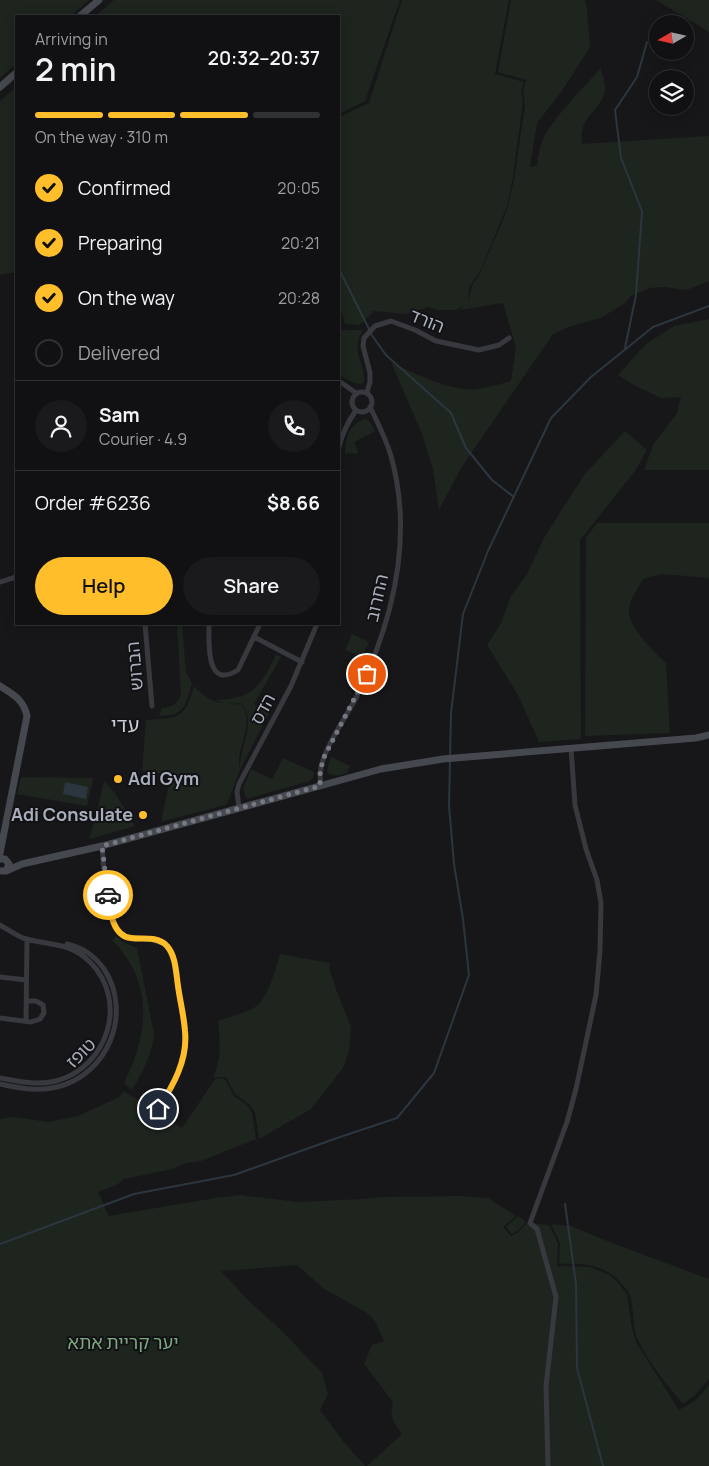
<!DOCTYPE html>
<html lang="en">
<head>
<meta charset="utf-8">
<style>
  body { margin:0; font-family:Manrope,"Noto Sans Hebrew",sans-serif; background:#1a1a1d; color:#f1f3f6; height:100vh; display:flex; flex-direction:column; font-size:19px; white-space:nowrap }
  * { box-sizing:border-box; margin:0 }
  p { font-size:16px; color:#9c9da0 }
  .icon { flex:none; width:28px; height:28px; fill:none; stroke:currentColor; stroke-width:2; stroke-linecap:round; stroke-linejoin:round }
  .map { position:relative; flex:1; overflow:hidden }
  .sheet { position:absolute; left:15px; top:15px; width:325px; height:610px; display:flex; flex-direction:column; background:#111114; border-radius:0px; box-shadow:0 2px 12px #0003,0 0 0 1px #303134 }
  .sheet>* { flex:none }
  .needle { width:32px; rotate:261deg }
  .buttons { position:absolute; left:649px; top:15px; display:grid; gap:10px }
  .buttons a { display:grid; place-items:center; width:45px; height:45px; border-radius:50%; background:#111114; box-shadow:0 2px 12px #0003,0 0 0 1px #303134; font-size:25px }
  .pin { position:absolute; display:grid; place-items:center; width:42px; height:42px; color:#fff; margin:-21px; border:2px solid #fff; border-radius:50%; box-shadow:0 1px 5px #0007 }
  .courier { position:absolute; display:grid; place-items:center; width:50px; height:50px; margin:-25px; border:4px solid #ffbe2a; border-radius:50%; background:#fff; color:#222; box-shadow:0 1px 6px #0007 }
  .head em { font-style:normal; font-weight:600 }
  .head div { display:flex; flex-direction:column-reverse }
  .head { display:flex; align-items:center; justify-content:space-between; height:85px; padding:0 20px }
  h1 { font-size:32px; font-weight:600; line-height:38px }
  .bar { display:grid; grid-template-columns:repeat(4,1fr); gap:8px 5px; align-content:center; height:60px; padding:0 20px }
  .bar i { height:6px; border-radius:4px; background:#303134 }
  .bar .active { background:#ffbe2a }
  .bar p { grid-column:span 4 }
  .line { display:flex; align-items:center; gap:12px; padding:0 20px; border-top:1px solid #303134 }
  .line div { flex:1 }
  .round { display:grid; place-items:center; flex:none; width:52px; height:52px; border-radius:26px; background:#1a1a1d }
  ol { padding:0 20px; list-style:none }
  li { display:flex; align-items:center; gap:15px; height:55px }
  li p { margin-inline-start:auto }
  li .icon { padding:5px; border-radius:50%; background:#ffbe2a; color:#111; stroke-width:4 }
  li:last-child { color:#9c9da0 }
  li i { width:28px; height:28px; border:2px solid #303134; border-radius:50% }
  .action { display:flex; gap:10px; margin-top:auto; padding:10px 20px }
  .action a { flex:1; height:58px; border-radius:30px; background:#ffbe2a; color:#111; font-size:20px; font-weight:600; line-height:58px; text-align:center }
  .action a+a { background:#1a1a1d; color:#f1f3f6 }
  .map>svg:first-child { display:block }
</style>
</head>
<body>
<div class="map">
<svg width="709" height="1466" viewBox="0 0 709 1466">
  <rect width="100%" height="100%" fill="#17171a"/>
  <path fill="#1d251e" d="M0,0H89L71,16H16V64L0,78Z
    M114,0H400L365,101L339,114V16H95Z
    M402,0H509L495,74L524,82L521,92L523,101L513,177L507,206L481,270L469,287L468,303L472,285L479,276L506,213L514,180L525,106L523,91L526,80L498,72L511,0H585L587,9L590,47L562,91L537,123L530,167L537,166C538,156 540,144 545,135C557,114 584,87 601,68C602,74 605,82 605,88C604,111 578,113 582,144L709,136V281L687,290L663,287L650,288L631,296L624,304L600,318L568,327L553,334L461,468L439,510L433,469L422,434L391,362C414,373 438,386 464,389C479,391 497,385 511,381L516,347L503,303L459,310L465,305L456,310H438L428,307L407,314L374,311L360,325L345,324L339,302V117L369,103Z
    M656,0H709V32Z
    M16,87V272L0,275V101Z
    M709,319V470H644L653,445L677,413L681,397L661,398L634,385L618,375L646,344L674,326Z
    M340,330H363C349,352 366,362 364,383C355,386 346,379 339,374Z
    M366,419L370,422L375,431L354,442L358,453L345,454C345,438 349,423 366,419Z
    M625,431L647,450L635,471L580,540L581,739L539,742L518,695L487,645L501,623L511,596L527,574L544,538L584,475Z
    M597,523H709V578L662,574L643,579C639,586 630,600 629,608C626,625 654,652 666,663L670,733L585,736L586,538Z
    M177,624H182L186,672L192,683C186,705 185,716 159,716L162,708C172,707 177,705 181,695Z
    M352,634L369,642L362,657L345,650Z
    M276,654L281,657L254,704L269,713L240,770L228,802L225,805L161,822L171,775L142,771L146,720C177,718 185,720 194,686C208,702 221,705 241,704C257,722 234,751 240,768C239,749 258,720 241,703L225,704L216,700C252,699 262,686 276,654Z
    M331,757L350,766L347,773C340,775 333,778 327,772L328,765Z
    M283,758L314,772L313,777L310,781L250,798H246L243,788L251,769L272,779Z
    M21,777L93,778L87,806L17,794Z
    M104,781L115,793L135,826L89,839L96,817Z
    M117,936L121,941L137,948L154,1034C153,1054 142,1072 132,1090L124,1083C149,1033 154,983 112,940Z
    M280,954L330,963L329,968L337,992L351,1027L349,1050L343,1068L311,1109L259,1139L255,1112L250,1105L235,1094L226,1077H213C222,1059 220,1040 218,1021C229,1017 242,1014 252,1009C268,1001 275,970 280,954Z
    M216,1078L225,1079L234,1096L248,1106L252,1113L256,1139L201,1161L186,1163L172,1169L124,1179L117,1185L98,1192L109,1216L215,1198L240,1195L299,1202L362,1199L383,1197L460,1196L488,1198L516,1216L503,1227L511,1236L518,1232L527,1223L549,1225L558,1243L557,1266L590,1267L610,1275L619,1284L627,1294L632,1328L636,1342L679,1410L696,1400L709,1385V1466H367L402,1434C394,1424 389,1415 393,1402L364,1364L372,1345L384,1341L375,1321L367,1313L323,1288L297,1265L221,1271L250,1302L280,1329L322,1373L328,1394L320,1410L343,1441L365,1466H0V1119L14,1117L49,1122L78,1116L119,1097L124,1091L182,1128Z
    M518,1216L526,1222L517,1231L512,1234L506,1227Z
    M551,1224L571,1226L607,1241L709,1279V1379L695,1395L683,1404C667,1384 650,1365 639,1342C631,1327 635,1307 629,1293C628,1290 624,1287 622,1284C605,1264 583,1263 559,1264L560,1243Z"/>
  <path fill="#2c363f" d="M65,782L88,787L86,799L63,794Z"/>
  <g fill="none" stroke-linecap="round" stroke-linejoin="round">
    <path stroke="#2c363f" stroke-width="2" d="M339,269L369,329
      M371,334L386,355L451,413L466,448L492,480L514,497
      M625,348L636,295L642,211L621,158L615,110L637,77L647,42
      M450,756L451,713L463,614L488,551L551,418L591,377L653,327L709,306
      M565,1204L576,1284L577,1368L603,1466
      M0,1244L134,1194L234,1175L337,1138L397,1118L434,1073L469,975L463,919L454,864L449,806L450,761"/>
    <path stroke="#38393f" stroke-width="5" d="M339,381L356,393
      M352 402a10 10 0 1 1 20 0a10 10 0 1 1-20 0Z
      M367,392L370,382V373L363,346L364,338L375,326L391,321L415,330L436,341L479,350L499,345L509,338
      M339,447C342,433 348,422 356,410
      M0,582L16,577
      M145,624L152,706
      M209,624C209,641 205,691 238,670L260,624
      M254,637L302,662
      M321,786C320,780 320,773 321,767C326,745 346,717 357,696C393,621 414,538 391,456C386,439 378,423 370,407
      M239,808L237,792L239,784L291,686L317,624
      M102,846C104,868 105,923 124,937L150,939L166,944L174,961L185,1032V1049L175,1080L157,1109
      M0,925C7,929 16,935 23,938C49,946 69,941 90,962C129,1001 108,1067 56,1081C37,1086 19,1081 0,1078
      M0,977L26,980
      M0,1018L31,1022L40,1019L44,1013L43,1005L36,1001H26
      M26,1021L27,939
      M0,1084C20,1088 37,1092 57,1087C108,1075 133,1013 104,969C94,955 83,948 67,944
      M548,1466L546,1386L556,1297L537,1229L530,1223L567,1122L576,1089L596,995L600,951L601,903L597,880L586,849L575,805L571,748"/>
    <path stroke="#46484f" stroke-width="7" d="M80,16L99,0
      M0,87L16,73
      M0,686C13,694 24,700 27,716L0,853
      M0,859H5L9,864L6,871H0
      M6,871L22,864L102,846L381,769L443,759L696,738L709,735"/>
  </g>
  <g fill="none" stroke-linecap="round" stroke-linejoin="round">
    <path stroke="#757983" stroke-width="5" stroke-dasharray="0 9" d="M108,895L102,846L320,786V774L323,759L367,674"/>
    <path stroke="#ffbe2a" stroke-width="6" d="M108,895C110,910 112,936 131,938C138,939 146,938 153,939C158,940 164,942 167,946C176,956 176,973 178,986C180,1001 184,1016 185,1031C188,1060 173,1086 158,1109"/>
  </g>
  <g fill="#ffbe2a" stroke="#121215" stroke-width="2">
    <circle cx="118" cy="779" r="5"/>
    <circle cx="143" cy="815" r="5"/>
  </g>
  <g text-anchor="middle" stroke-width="4" stroke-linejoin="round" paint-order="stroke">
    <g font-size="18" fill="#a8aebb" stroke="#121215">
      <text transform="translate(427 321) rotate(22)" y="6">הורד</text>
      <text transform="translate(377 598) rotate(-77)" y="6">החרוב</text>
      <text transform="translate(135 666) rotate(-95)" y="6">הברוש</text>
      <text transform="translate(263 709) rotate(-62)" y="6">הדס</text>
      <text transform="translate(81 1053) rotate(-45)" y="6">טופז</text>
    </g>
    <g font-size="18" font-weight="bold" fill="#a8aebb" stroke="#121215" text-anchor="start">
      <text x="128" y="785">Adi Gym</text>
      <text x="133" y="821" text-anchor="end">Adi Consulate</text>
    </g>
    <g font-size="18" fill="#7ea881" stroke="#121215">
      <text x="123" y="1349">יער קריית אתא</text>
    </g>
    <g font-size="20" fill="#cacdd6" stroke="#121215">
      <text x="125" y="732">עדי</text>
    </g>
  </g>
</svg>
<div class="buttons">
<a><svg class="needle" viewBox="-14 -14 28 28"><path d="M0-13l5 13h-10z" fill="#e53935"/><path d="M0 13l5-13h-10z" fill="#9c9da0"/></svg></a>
<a><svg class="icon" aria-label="layers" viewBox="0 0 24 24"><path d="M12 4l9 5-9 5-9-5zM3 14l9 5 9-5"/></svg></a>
</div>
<div class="pin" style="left:367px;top:674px;background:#ea580c"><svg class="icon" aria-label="bag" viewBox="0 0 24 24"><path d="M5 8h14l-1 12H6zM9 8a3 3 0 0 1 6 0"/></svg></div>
<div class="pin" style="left:158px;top:1109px;background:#1f2937"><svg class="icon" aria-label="home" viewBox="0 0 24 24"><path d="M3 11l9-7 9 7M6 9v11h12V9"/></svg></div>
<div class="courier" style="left:108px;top:895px"><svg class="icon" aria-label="car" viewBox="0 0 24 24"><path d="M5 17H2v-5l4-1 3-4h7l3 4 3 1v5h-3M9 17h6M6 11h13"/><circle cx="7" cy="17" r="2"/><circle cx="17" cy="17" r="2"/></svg></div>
<section class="sheet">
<div class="head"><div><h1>2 min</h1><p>Arriving in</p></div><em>20:32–20:37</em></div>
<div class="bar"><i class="active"></i><i class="active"></i><i class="active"></i><i></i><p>On the way · 310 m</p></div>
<ol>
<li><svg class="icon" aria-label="check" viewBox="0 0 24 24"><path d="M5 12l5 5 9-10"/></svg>Confirmed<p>20:05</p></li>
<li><svg class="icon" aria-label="check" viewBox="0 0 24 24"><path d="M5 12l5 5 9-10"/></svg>Preparing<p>20:21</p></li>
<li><svg class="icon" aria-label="check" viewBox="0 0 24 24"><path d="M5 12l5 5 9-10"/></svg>On the way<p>20:28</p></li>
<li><i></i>Delivered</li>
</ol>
<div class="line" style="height:90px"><a class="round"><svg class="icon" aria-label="person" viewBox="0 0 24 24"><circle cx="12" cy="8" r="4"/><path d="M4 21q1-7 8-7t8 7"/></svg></a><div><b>Sam</b><p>Courier · 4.9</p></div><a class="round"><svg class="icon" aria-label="phone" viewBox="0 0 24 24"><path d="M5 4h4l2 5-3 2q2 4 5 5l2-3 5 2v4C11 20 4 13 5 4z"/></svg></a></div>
<div class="line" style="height:65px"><div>Order #6236</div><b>$8.66</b></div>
<div class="action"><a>Help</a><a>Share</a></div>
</section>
</div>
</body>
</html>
